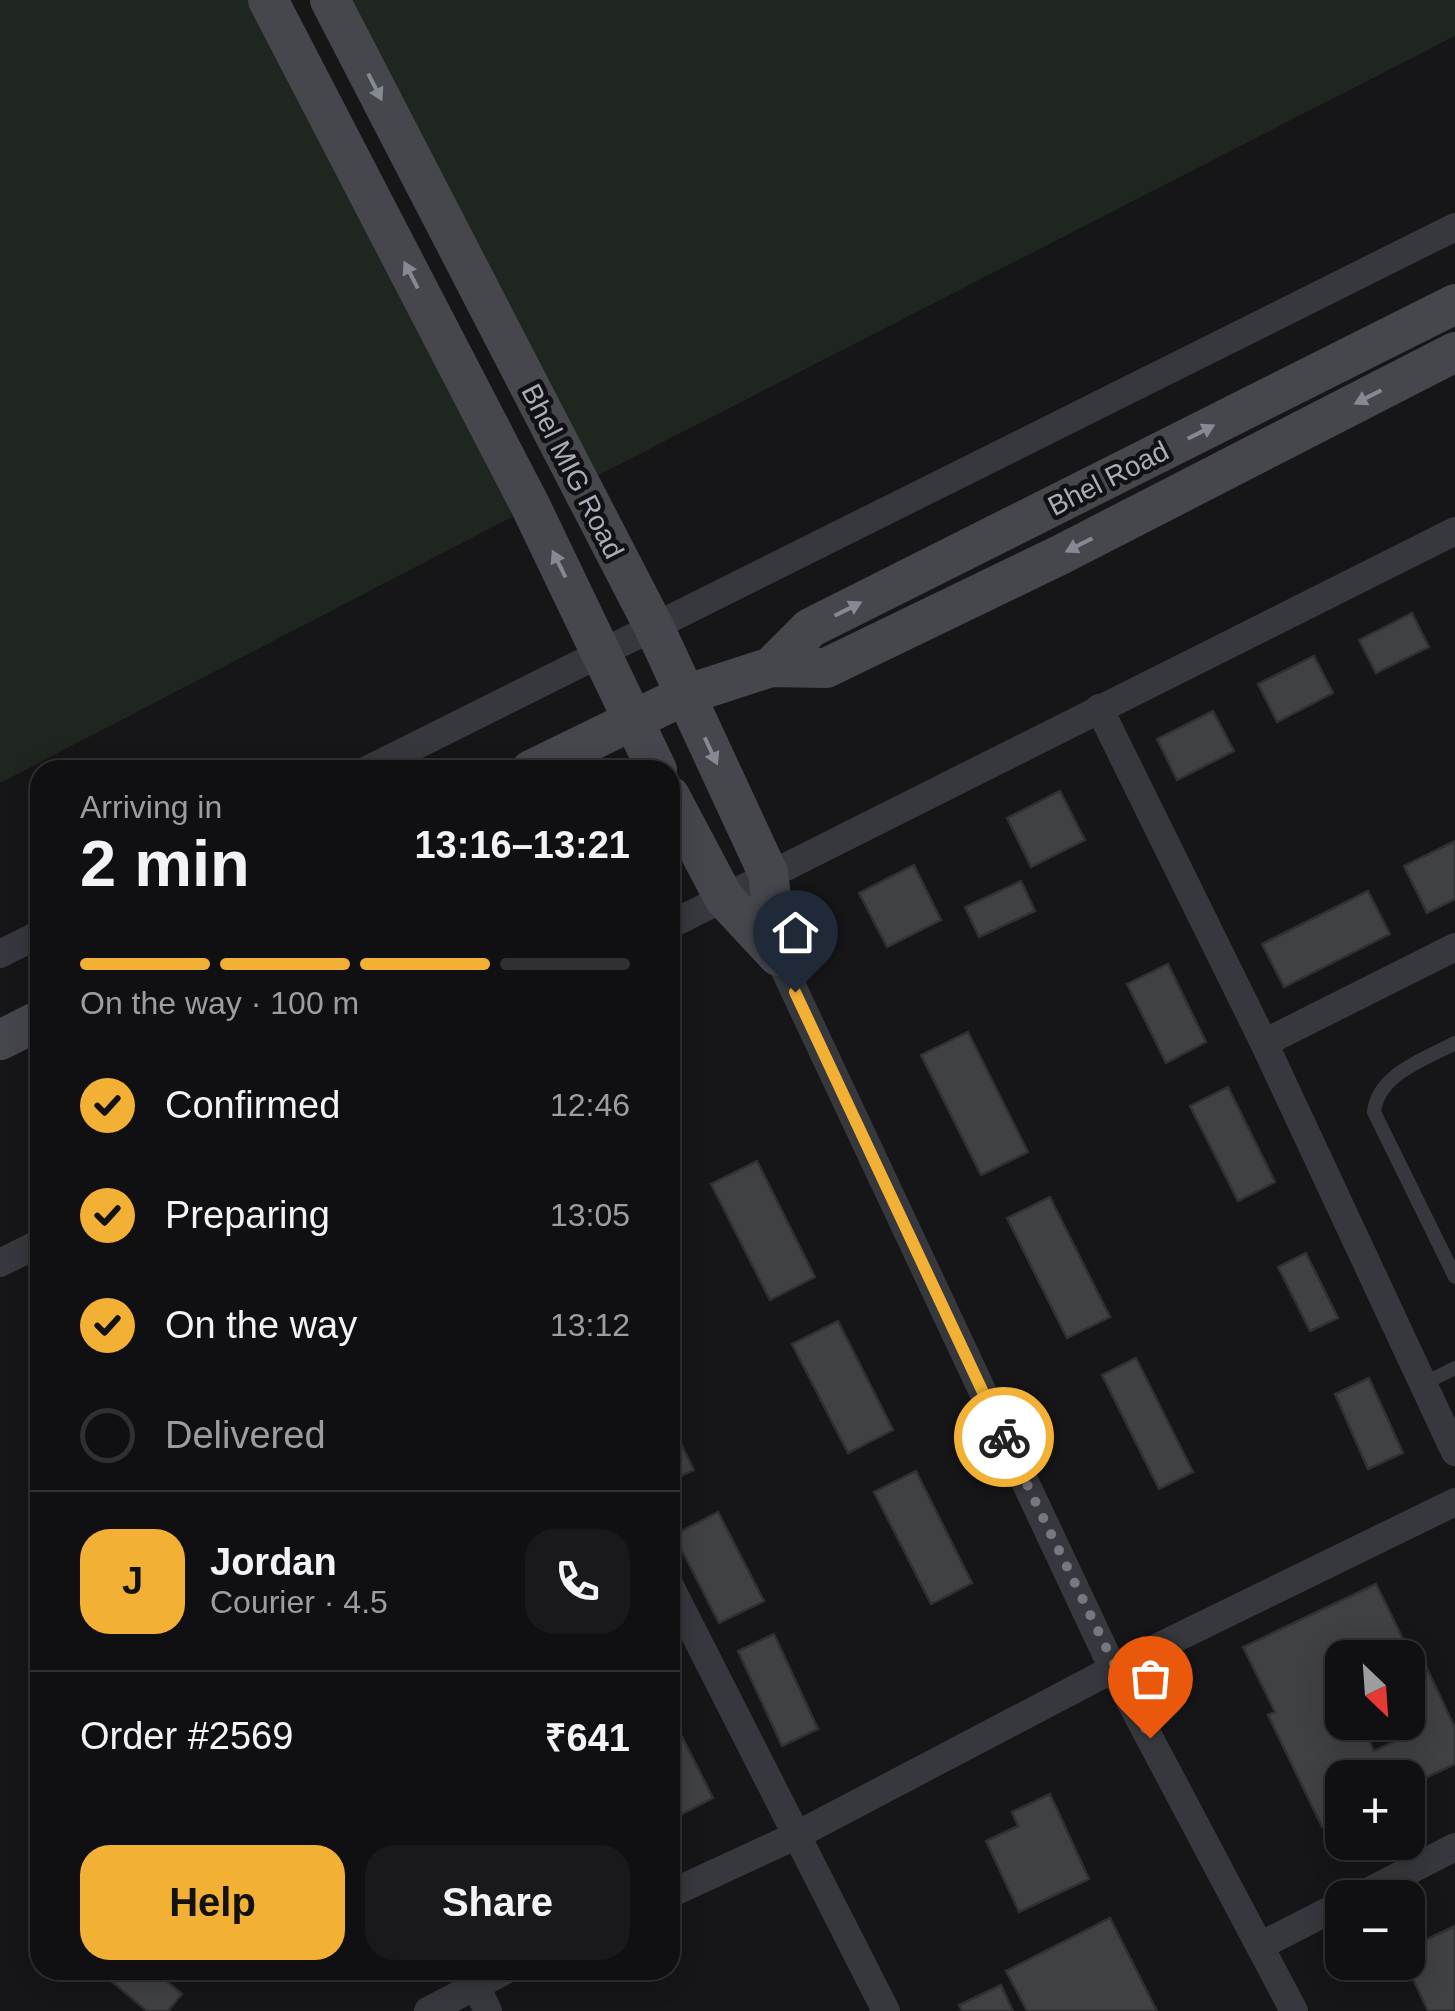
<!DOCTYPE html>
<html lang="en">
<head>
<meta charset="utf-8">
<style>
  body { margin:0; font-family:Helvetica,sans-serif; background:#19191b; color:#f1f3f6; height:100vh; display:flex; flex-direction:column; font-size:38px; white-space:nowrap }
  * { box-sizing:border-box; margin:0 }
  p { font-size:32px; color:#9c9d9f }
  .icon { flex:none; width:55px; height:55px; fill:none; stroke:currentColor; stroke-width:2; stroke-linecap:round; stroke-linejoin:round }
  .map { position:relative; flex:1; overflow:hidden }
  .drawer { position:absolute; left:30px; top:760px; width:650px; height:1220px; display:flex; flex-direction:column; background:#101012; border-radius:30px; box-shadow:0 5px 25px #0003,0 0 0 2px #303032 }
  .drawer>* { flex:none }
  .needle { width:65px; rotate:155deg }
  .tools { position:absolute; left:1325px; top:1640px; display:grid; gap:20px }
  .tools a { display:grid; place-items:center; width:100px; height:100px; border-radius:20px; background:#101012; box-shadow:0 5px 25px #0003,0 0 0 2px #303032; font-size:50px }
  .pin { position:absolute; display:grid; place-items:center; width:85px; height:85px; color:#fff; margin:-102px -42px; border-radius:50% 50% 50% 0; rotate:-45deg; box-shadow:0 0 10px #0007 }
  .pin .icon { rotate:45deg }
  .courier { position:absolute; display:grid; place-items:center; width:100px; height:100px; margin:-50px; border:8px solid #f2b134; border-radius:50%; background:#fff; color:#222; box-shadow:0 2px 12px #0007 }
  .overview em { font-style:normal; font-weight:700 }
  .overview div { display:flex; flex-direction:column-reverse }
  .overview { display:flex; align-items:center; justify-content:space-between; height:170px; padding:0 50px }
  h1 { font-size:65px; font-weight:700; line-height:75px }
  .bar { display:grid; grid-template-columns:repeat(4,1fr); gap:15px 10px; align-content:center; height:120px; padding:0 50px }
  .bar i { height:12px; border-radius:8px; background:#303032 }
  .bar .on { background:#f2b134 }
  .bar p { grid-column:span 4 }
  .line { display:flex; align-items:center; gap:25px; padding:0 50px; border-top:2px solid #303032 }
  .line div { flex:1 }
  .round { display:grid; place-items:center; flex:none; width:105px; height:105px; border-radius:30px; background:#19191b }
  ol { padding:0 50px; list-style:none }
  li { display:flex; align-items:center; gap:30px; height:110px }
  li p { margin-inline-start:auto }
  li .icon { padding:10px; border-radius:50%; background:#f2b134; color:#111; stroke-width:4 }
  li:last-child { color:#9c9d9f }
  li i { width:55px; height:55px; border:5px solid #303032; border-radius:50% }
  .action { display:flex; gap:20px; margin-top:auto; padding:20px 50px }
  .action a { flex:1; height:115px; border-radius:30px; background:#f2b134; color:#111; font-size:40px; font-weight:700; line-height:115px; text-align:center }
  .action a+a { background:#19191b; color:#f1f3f6 }
  .map>svg:first-child { display:block }
</style>
</head>
<body>
<div class="map">
<svg width="1455" height="2011" viewBox="0 0 1455 2011">
  <rect width="100%" height="100%" fill="#161618"/>
  <path fill="#1e261f" d="M0,0H268L531,507L0,783Z
    M348,0H1455V36L591,479Z"/>
  <path fill="#404145" stroke="#303034" stroke-width="2.5" fill-rule="evenodd" d="M1412,613L1429,647L1376,673L1359,640Z
    M1314,656L1333,693L1277,722L1258,684Z
    M1213,711L1234,751L1177,780L1157,739Z
    M1060,791L1085,840L1031,867L1007,818Z
    M1455,841V899L1427,913L1404,866Z
    M914,865L941,920L887,947L859,893Z
    M1021,881L1035,911L979,937L965,907Z
    M1368,891L1390,934L1284,987L1262,944Z
    M1168,964L1206,1042L1166,1063L1127,984Z
    M968,1032L1028,1152L981,1175L921,1055Z
    M1228,1087L1275,1182L1238,1201L1190,1106Z
    M757,1161L815,1277L770,1300L711,1184Z
    M1050,1197L1110,1317L1067,1338L1007,1218Z
    M1306,1253L1338,1318L1310,1331L1278,1267Z
    M838,1321L893,1430L848,1453L792,1344Z
    M1136,1358L1193,1472L1159,1489L1102,1375Z
    M1369,1378L1403,1453L1368,1469L1335,1394Z
    M670,1422L694,1470L670,1481Z
    M916,1471L972,1583L931,1604L874,1492Z
    M718,1512L764,1601L719,1623L674,1535Z
    M1376,1584L1408,1649L1416,1645L1455,1728V1764L1408,1786V1778H1342V1817L1322,1827L1268,1715L1275,1712L1243,1647ZM1342,1658H1408V1722H1390L1398,1740L1374,1751L1361,1722H1342Z
    M774,1634L818,1729L782,1746L738,1651Z
    M675,1723L713,1798L678,1816L670,1799V1726Z
    M1050,1794L1089,1879L1019,1912L986,1841L1018,1826L1012,1812Z
    M1110,1918L1157,2011H1027L1006,1971Z
    M1455,1926V2011H1428L1405,1962L1408,1948Z
    M98,1970H153L182,1994L168,2011H147Z
    M1001,1985L1013,2011H962L959,2005Z"/>
  <g fill="none" stroke-linecap="round" stroke-linejoin="round">
    <path stroke="#37383d" stroke-width="14" d="M1455,1043C1425,1059 1378,1074 1374,1112L1455,1277
      M1423,1384L1455,1368"/>
    <path stroke="#37383d" stroke-width="28" d="M1099,708L1264,1043L1455,1452
      M367,770L1455,227
      M670,925L1455,531
      M0,954L40,934
      M778,956L1113,1669L1294,2011
      M1264,1043L1455,947
      M0,1263L40,1243
      M670,1586L886,2011
      M670,1894L795,1836L1113,1669L1455,1502
      M1356,1898L1455,1847
      M1260,1946L1342,1904
      M468,1970L488,2011
      M428,2011L506,1970"/>
    <path stroke="#45474d" stroke-width="40" d="M268,0L531,507L657,770
      M330,0L654,627L768,873L778,956
      M771,667L810,628L1455,304
      M531,770L685,695L771,667L826,668L1060,555L1455,352
      M670,796L724,898L778,956
      M0,1040L40,1020"/>
  </g>
  <defs><path id="oneway-solid" d="M-6-.8H1V-3.2L6.5 0L1 3.2V.8H-6Z" transform="scale(2.5)"/></defs>
  <g fill="#858993">
    <use href="#oneway-solid" transform="translate(375 87) rotate(63)"/>
    <use href="#oneway-solid" transform="translate(411 275) rotate(-117)"/>
    <use href="#oneway-solid" transform="translate(1368 397) rotate(153)"/>
    <use href="#oneway-solid" transform="translate(1201 432) rotate(-27)"/>
    <use href="#oneway-solid" transform="translate(1079 545) rotate(153)"/>
    <use href="#oneway-solid" transform="translate(559 564) rotate(-116)"/>
    <use href="#oneway-solid" transform="translate(848 609) rotate(-27)"/>
    <use href="#oneway-solid" transform="translate(711 751) rotate(65)"/>
  </g>
  <g fill="none" stroke-linecap="round" stroke-linejoin="round">
    <path stroke="#757880" stroke-width="10" stroke-dasharray="0 18" d="M1004,1437L1150,1738"/>
    <path stroke="#f2b134" stroke-width="12" d="M795,992L1004,1437"/>
  </g>
  <g text-anchor="middle" stroke-width="9" stroke-linejoin="round" paint-order="stroke">
    <g font-size="28" fill="#a8adb8" stroke="#111113">
      <text transform="translate(573 471) rotate(63)" y="10">Bhel MIG Road</text>
      <text transform="translate(1108 478) rotate(-27)" y="10">Bhel Road</text>
    </g>
  </g>
</svg>
<div class="tools">
<a><svg class="needle" viewBox="-14 -14 28 28"><path d="M0-13l5 13h-10z" fill="#e53935"/><path d="M0 13l5-13h-10z" fill="#9c9d9f"/></svg></a>
<a>+</a>
<a>−</a>
</div>
<div class="pin" style="left:1150px;top:1738px;background:#ea580c"><svg class="icon" aria-label="bag" viewBox="0 0 24 24"><path d="M5 8h14l-1 12H6zM9 8a3 3 0 0 1 6 0"/></svg></div>
<div class="pin" style="left:795px;top:992px;background:#1f2937"><svg class="icon" aria-label="home" viewBox="0 0 24 24"><path d="M3 11l9-7 9 7M6 9v11h12V9"/></svg></div>
<div class="courier" style="left:1004px;top:1437px"><svg class="icon" aria-label="bike" viewBox="0 0 24 24"><circle cx="6" cy="16" r="4"/><circle cx="18" cy="16" r="4"/><path d="M6 16l4-8h5l3 8M10 8l3 8H6M13 5h3"/></svg></div>
<section class="drawer">
<div class="overview"><div><h1>2 min</h1><p>Arriving in</p></div><em>13:16–13:21</em></div>
<div class="bar"><i class="on"></i><i class="on"></i><i class="on"></i><i></i><p>On the way · 100 m</p></div>
<ol>
<li><svg class="icon" aria-label="check" viewBox="0 0 24 24"><path d="M5 12l5 5 9-10"/></svg>Confirmed<p>12:46</p></li>
<li><svg class="icon" aria-label="check" viewBox="0 0 24 24"><path d="M5 12l5 5 9-10"/></svg>Preparing<p>13:05</p></li>
<li><svg class="icon" aria-label="check" viewBox="0 0 24 24"><path d="M5 12l5 5 9-10"/></svg>On the way<p>13:12</p></li>
<li><i></i>Delivered</li>
</ol>
<div class="line" style="height:180px"><b class="round" style="background:#f2b134;color:#111">J</b><div><b>Jordan</b><p>Courier · 4.5</p></div><a class="round"><svg class="icon" aria-label="phone" viewBox="0 0 24 24"><path d="M5 4h4l2 5-3 2q2 4 5 5l2-3 5 2v4C11 20 4 13 5 4z"/></svg></a></div>
<div class="line" style="height:130px"><div>Order #2569</div><b>₹641</b></div>
<div class="action"><a>Help</a><a>Share</a></div>
</section>
</div>
</body>
</html>
